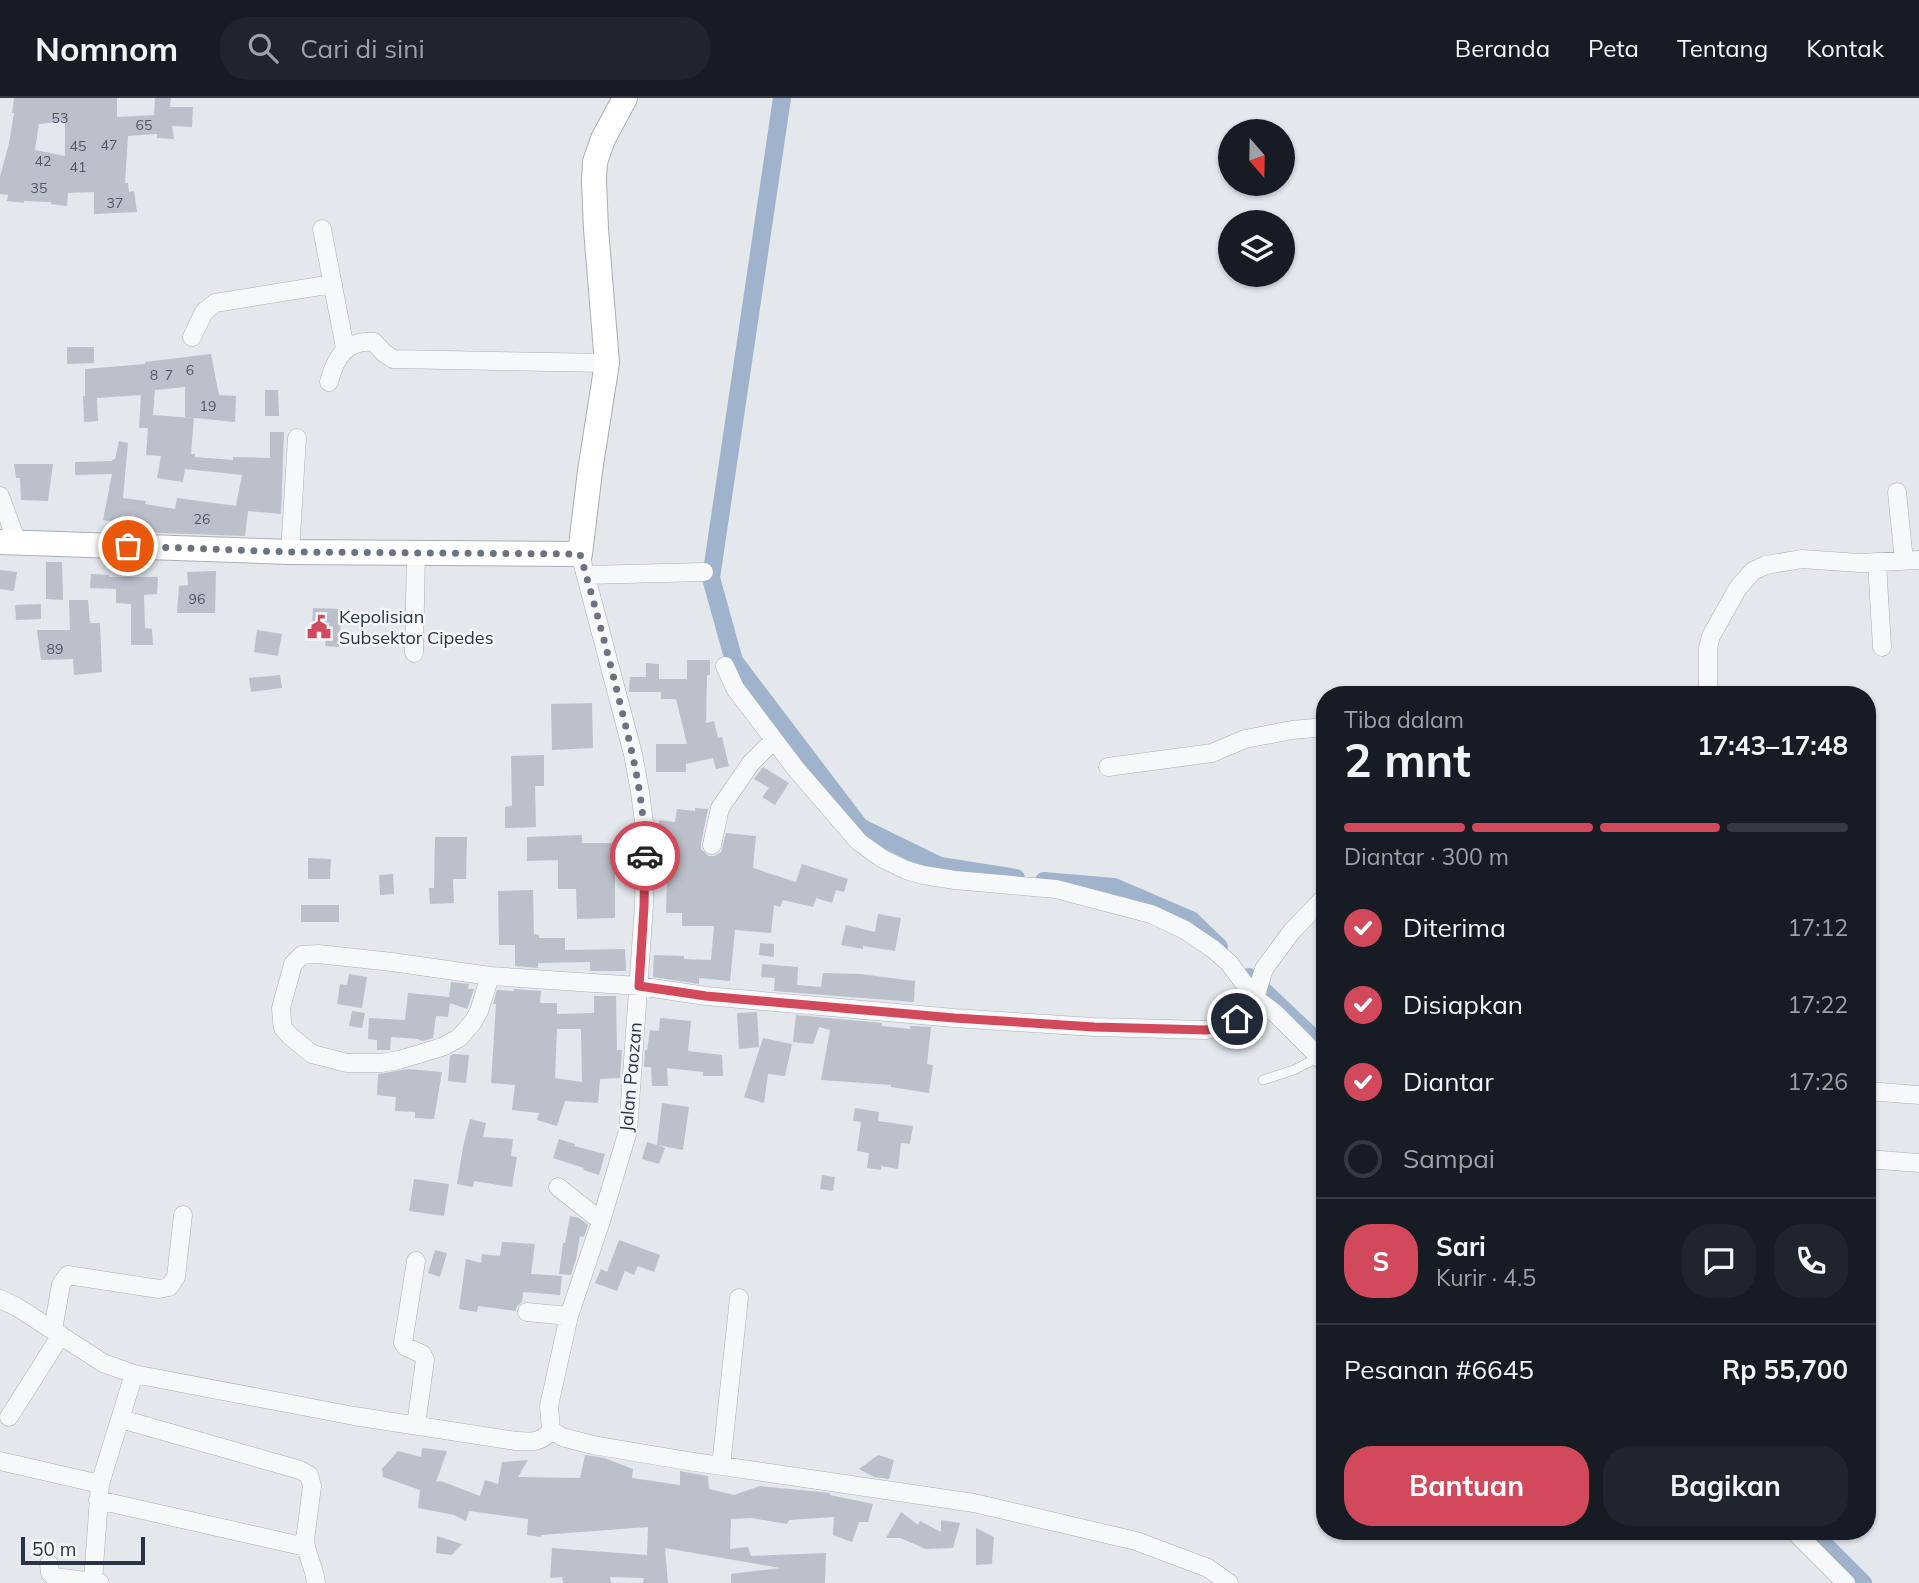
<!DOCTYPE html>
<html lang="id">
<head>
<meta charset="utf-8">
<style>
  body { margin:0; font-family:Mulish,sans-serif; background:#20242c; color:#f1f3f6; height:100vh; display:flex; flex-direction:column; font-size:26px; white-space:nowrap }
  * { box-sizing:border-box; margin:0 }
  p { font-size:23px; color:#9ea1a6 }
  .icon { flex:none; width:38px; height:38px; fill:none; stroke:currentColor; stroke-width:2; stroke-linecap:round; stroke-linejoin:round }
  .map { position:relative; flex:1; overflow:hidden }
  .panel { position:absolute; left:1316px; top:588px; width:560px; height:854px; display:flex; flex-direction:column; background:#171b24; border-radius:28px; box-shadow:0 2px 5px #0004 }
  .panel>* { flex:none }
  .needle { width:46px; rotate:160deg }
  .tools { position:absolute; left:1218px; top:21px; display:grid; gap:14px }
  .tools a { display:grid; place-items:center; width:77px; height:77px; border-radius:50%; background:#171b24; box-shadow:0 2px 5px #0004; font-size:35px }
  .scale { position:absolute; left:21px; bottom:18px; width:124px; box-sizing:border-box; padding-left:7px; border:4px solid #2b3445; border-top:0; font-size:19px; line-height:24px; white-space:nowrap; color:#2b3445; -webkit-text-stroke:5px #f4f6f9; paint-order:stroke }
  .pin { position:absolute; display:grid; place-items:center; width:60px; height:60px; color:#fff; margin:-30px; border:4px solid #fff; border-radius:50%; box-shadow:0 2px 7px #0007 }
  .courier { position:absolute; display:grid; place-items:center; width:70px; height:70px; margin:-35px; border:5px solid #d1495b; border-radius:50%; background:#fff; color:#222; box-shadow:0 2px 9px #0007 }
  .headline em { font-style:normal; font-weight:700 }
  .headline div { display:flex; flex-direction:column-reverse }
  .headline { display:flex; align-items:center; justify-content:space-between; height:119px; padding:0 28px }
  h1 { font-size:46px; font-weight:700; line-height:52px }
  .bar { display:grid; grid-template-columns:repeat(4,1fr); gap:10px 7px; align-content:center; height:84px; padding:0 28px }
  .bar i { height:9px; border-radius:5px; background:#363941 }
  .bar .selected { background:#d1495b }
  .bar p { grid-column:span 4 }
  .line { display:flex; align-items:center; gap:18px; padding:0 28px; border-top:2px solid #363941 }
  .line div { flex:1 }
  .round { display:grid; place-items:center; flex:none; width:74px; height:74px; border-radius:28px; background:#20242c }
  ol { padding:0 28px; list-style:none }
  li { display:flex; align-items:center; gap:21px; height:77px }
  li p { margin-inline-start:auto }
  li .icon { padding:7px; border-radius:50%; background:#d1495b; color:#fff; stroke-width:4 }
  li:last-child { color:#9ea1a6 }
  li i { width:38px; height:38px; border:4px solid #363941; border-radius:50% }
  .button { display:flex; gap:14px; margin-top:auto; padding:14px 28px }
  .button a { flex:1; height:80px; border-radius:28px; background:#d1495b; color:#fff; font-size:28px; font-weight:700; line-height:80px; text-align:center }
  .button a+a { background:#20242c; color:#f1f3f6 }
  header { display:flex; align-items:center; gap:42px; box-sizing:border-box; height:98px; padding:0 35px; background:#171b24; border-bottom:2px solid #363941 }
  header strong { font-size:33px }
  nav { display:flex; gap:38px; margin-inline-start:auto; font-size:24px }
  .search { width:490px; height:63px; background:#20242c; display:flex; align-items:center; gap:18px; box-sizing:border-box; padding:0 24px; border-radius:28px; color:#9ea1a6; font-size:26px }
  .map>svg:first-child { display:block }
</style>
</head>
<body>
<header>
<strong>Nomnom</strong>
<div class="search"><svg class="icon" aria-label="search" viewBox="0 0 24 24"><circle cx="10" cy="10" r="6"/><path d="M15 15l6 6"/></svg>Cari di sini</div>
<nav><a>Beranda</a><a>Peta</a><a>Tentang</a><a>Kontak</a></nav>
</header>
<div class="map">
<svg width="1919" height="1485" viewBox="0 0 1919 1485">
  <rect width="100%" height="100%" fill="#e4e7ec"/>
  <g fill="none" stroke-linecap="round" stroke-linejoin="round">
    <path stroke="#9fb4cc" stroke-width="18" d="M782,0L711,480L734,563L860,729L940,768L1016,780
      M1044,783L1114,789L1191,822L1219,849
      M1249,879L1325,951
      M1811,1433L1863,1485"/>
  </g>
  <path fill="#bbc0ca" fill-rule="evenodd" d="M14,0H117V19L154,17L155,0H171L170,9H193L192,29L172,28L174,41L157,40V36L128,38L125,85H128L129,94L134,93L137,114L94,116V94L68,95L67,108L51,106V104L24,103V105L7,103L8,97L0,96V79L9,45L14,15H12ZM65,23V58L35,52L39,26Z
    M67,249H94V265L67,266Z
    M211,256L219,297L236,298L235,324L185,319V289L155,292L153,317L194,320L191,356H195V359L233,362V359L270,360V334H284L281,416L248,413L245,438L159,435L143,432L144,429L103,422L112,376L75,377V364L112,363L113,361H115L119,343L128,345L123,400L146,403L145,406L175,411L177,400L236,408L242,377L185,371L183,384L157,380L161,358L146,357L148,330H139L141,297L97,300L98,323L84,324L83,298H85V271L145,266V264Z
    M265,292H278L279,318H265Z
    M14,366H53L48,403L21,402L20,380H16Z
    M46,464H62L63,502L46,501Z
    M0,472L17,474L14,493L0,491Z
    M216,473L215,515H177L179,488L188,487L187,474Z
    M91,476L109,477V479H158L157,496L144,497L145,530L152,531L153,547H131V506L116,505V491L90,490Z
    M69,502H88L90,525H100L102,574L74,577L73,561L41,562L37,532H70Z
    M41,506V521L16,522L15,507Z
    M313,510L342,511L339,549L325,548L327,531L312,530Z
    M257,532L282,536L278,558L254,554Z
    M687,562H710V577H707L706,625L714,623L718,640L722,639L729,668L716,671L713,660L686,666V674H656V646H687L676,601H661V594H629L630,579H646V565L659,566V581H687Z
    M280,577L282,590L251,594L249,580Z
    M592,605L593,650L552,652L551,606Z
    M544,657V688H535L536,729L505,730V709L512,708L511,658Z
    M763,669L789,685L775,707L762,699L769,690L754,681Z
    M695,710L708,711L701,745V751L709,758H715L721,754L726,735L756,738L753,770L796,784L802,766L848,781L844,794L836,792L832,805L816,800L813,809L783,802L780,809L774,807L771,835L735,832L730,883L699,880V886L653,879L654,857L684,858V861L711,862L714,828H682V815H666L667,780L656,779V743L659,722L675,724L677,711L695,713Z
    M582,737V745H615V741H628V777H615V820L577,821L576,791H558V762L527,763V739Z
    M435,739H467L466,781H453L454,805L430,806L429,790H434Z
    M308,760L331,761L330,781H308Z
    M393,776L394,796L380,797L379,777Z
    M533,792L534,836L539,837V840H565V852L625,851L626,873H590V864L538,865V870L515,868V847H499L498,793Z
    M301,807H339V824H301Z
    M878,816L901,820L895,853L863,848V851L841,847L846,827L875,834Z
    M760,845L774,846V859L759,857Z
    M762,866L798,869L797,887L821,889L823,875L860,876L915,883L914,904L774,893L775,880L761,879Z
    M349,876L367,879L362,910L337,906L340,886L347,887Z
    M451,884L469,886L468,891H474L467,911L450,905L448,919L436,918L433,940L423,943L419,942V941L391,939L390,952H377V942L368,941L369,920L405,922L408,895L449,899Z
    M514,891L541,893L540,905H557V916L594,915V898H616L617,952H622L620,980L600,981L598,1005L565,1003L557,1028L537,1022L539,1015L512,1012L515,987L491,985L496,906H493L497,892L514,893ZM557,931H581L582,984L555,980Z
    M352,913L365,915L362,930L349,928Z
    M757,914L759,949L739,951L737,915Z
    M796,917L882,925V928L910,931V928L931,929L927,966L933,967L929,995L891,989V987L821,982L830,932L819,929L813,946L793,944Z
    M660,920L691,923L688,953L722,957L723,978H703V974L667,970L668,988H652L651,969H644L645,952H647L650,932L659,933Z
    M763,940L792,946L785,978L768,976L764,1005L744,999Z
    M453,956L469,957L466,985L448,983L450,958Z
    M408,971L442,974L434,1021L415,1020V1014L395,1013L396,999L377,997L378,976Z
    M662,1005L689,1009L683,1052L658,1047L665,1050L659,1066L642,1061L647,1044L657,1047Z
    M855,1010L879,1014L878,1023L913,1028L910,1046L901,1045L898,1071L881,1068V1072L867,1070L869,1055L857,1053L861,1024L853,1023Z
    M470,1021L486,1025L483,1039L513,1041L511,1058L517,1059L512,1089L474,1083L473,1089L457,1086L463,1049Z
    M559,1041L575,1046L574,1048L605,1056L599,1077L583,1072L584,1070L553,1060Z
    M822,1077L835,1079L833,1093L820,1091Z
    M414,1081L449,1086L444,1118L409,1113Z
    M570,1118L579,1120L588,1127L584,1139L580,1138L576,1161L571,1177L559,1176L563,1145H565Z
    M619,1142L660,1157L654,1174L638,1168L634,1177L625,1173L617,1193L595,1185L601,1171L607,1174Z
    M502,1144L535,1146L531,1176L562,1178L560,1197L523,1194L522,1204L517,1208L516,1213L478,1208L477,1214L459,1211L466,1161L481,1165L482,1156L500,1158Z
    M435,1152L447,1155L440,1179L428,1175Z
    M422,1350L447,1353L436,1384L441,1383L480,1398L485,1382L498,1386L502,1364L528,1362L518,1379L580,1380L585,1357L604,1360L633,1371L632,1380L680,1387V1373L708,1378L709,1391L734,1397L760,1388L830,1395V1397L873,1406L868,1424H859L852,1444L833,1437L834,1419L789,1422L787,1426L751,1420L731,1421L730,1451L748,1449L751,1458L826,1455L825,1485H731V1476L780,1470L665,1450L668,1485H643L644,1480L610,1479L611,1485H563L562,1479L550,1480L552,1450L647,1457L648,1429L541,1437V1439L527,1437L528,1421L469,1413L466,1423L454,1417L418,1410L420,1392L383,1379L382,1371L398,1353L421,1359Z
    M878,1357L894,1362L889,1381L874,1379L859,1371Z
    M901,1414L918,1427L920,1423L941,1434V1422L960,1425L953,1450L926,1451L900,1440H886Z
    M976,1430L994,1439L992,1466L976,1467Z
    M437,1438L453,1443L462,1446L452,1457L436,1455Z"/>
  <g fill="none" stroke-linecap="round" stroke-linejoin="round">
    <g stroke="#a9aeb7" stroke-width="10">
      <path id="lane" d="M1263,982L1294,972L1319,959"/>
    </g>
    <g stroke="#a9aeb7" stroke-width="19">
      <path id="street" d="M322,131L345,250
        M192,239L204,214L215,205L333,186
        M329,284C335,260 346,241 374,244L384,255L393,261L607,265
        M1897,394L1904,463
        M0,398L17,444
        M290,454L297,340
        M1877,464L1882,549
        M586,477L704,474
        M414,555L416,454
        M725,568L735,590L796,671L859,744L883,761L906,772L923,777L955,782L1056,791L1151,816L1185,832L1213,851L1229,865L1255,900L1276,916L1325,965
        M1708,597V550L1711,538L1738,490L1753,473L1766,467L1802,461L1859,465L1919,462
        M1108,669L1212,655L1245,641L1292,632L1325,629
        M712,747L720,710L751,665L774,642
        M490,878L392,864L318,856L302,857L293,866L281,910L282,923L283,930L290,938L312,956L347,965H381L399,962L442,949L459,940L473,924L479,913L490,878L639,888L706,898L954,920L1094,929L1206,932L1226,928L1249,911L1255,900L1264,871L1292,833L1325,799
        M1867,993L1919,997
        M1867,1061L1919,1065
        M558,1089L601,1123
        M0,1201L17,1209L103,1265L134,1276L354,1318L516,1343C531,1344 542,1345 551,1332
        M527,1214L569,1218
        M53,1232L61,1186L68,1177L159,1191L169,1189L176,1179L183,1117
        M9,1319L61,1237
        M121,1321L300,1372L309,1377L312,1388L305,1442C306,1457 315,1470 316,1485
        M416,1327L425,1262L422,1256L406,1249L403,1245L416,1163
        M551,1332L549,1308L569,1218L601,1123L628,1033L644,808L645,732L640,694L633,656L580,456
        M551,1332L562,1339L593,1347L688,1363L974,1405L1136,1443L1208,1470L1229,1485
        M0,1363L100,1386
        M721,1368L739,1200
        M98,1402L306,1449
        M1794,1433L1846,1485
        M49,1466L50,1475L55,1479L100,1485
        M93,1483L100,1386L134,1276"/>
    </g>
    <g stroke="#a9aeb7" stroke-width="26">
      <path id="secondary" d="M0,444L290,454L580,456L590,373L607,265L596,131L594,83L595,64L603,41L625,0"/>
    </g>
    <use href="#lane" stroke="#f7f8fa" stroke-width="9"/>
    <use href="#street" stroke="#f7f8fa" stroke-width="18"/>
    <use href="#secondary" stroke="#fff" stroke-width="24"/>
  </g>
  <g fill="none" stroke-linecap="round" stroke-linejoin="round">
    <path stroke="#6c737f" stroke-width="7" stroke-dasharray="0 12.6" d="M128,448L290,454L580,456C594,504 607,552 619,601C632,653 645,704 645,758"/>
    <path stroke="#d1495b" stroke-width="9" d="M645,758L644,808L639,888L706,898L954,920L1094,929L1206,932L1218,930L1237,921"/>
  </g>
  <defs>
    <g id="civic-bare" transform="scale(1.89)"><path d="M-.6-6.5H3V-4.5H.6V-3L4-1V1h2V6H-6V1h2V-1L-.6-3ZM-1.2 2.5V6h2.4V2.5Z" fill="#d1495b" stroke="#f4f6f9" stroke-width="2.5" paint-order="stroke"/></g>
  </defs>
  <g fill-rule="evenodd">
    <use href="#civic-bare" x="319" y="529"/>
  </g>
  <g text-anchor="middle" stroke-width="5" stroke-linejoin="round" paint-order="stroke">
    <g font-size="14" fill="#4f5766">
      <text x="60" y="25">53</text>
      <text x="144" y="32">65</text>
      <text x="109" y="52">47</text>
      <text x="78" y="53">45</text>
      <text x="43" y="68">42</text>
      <text x="78" y="74">41</text>
      <text x="39" y="95">35</text>
      <text x="115" y="110">37</text>
      <text x="190" y="277">6</text>
      <text x="154" y="282">8</text>
      <text x="169" y="282">7</text>
      <text x="208" y="313">19</text>
      <text x="202" y="426">26</text>
      <text x="197" y="506">96</text>
      <text x="55" y="556">89</text>
    </g>
    <g font-size="18" fill="#2b3445" stroke="#f4f6f9" text-anchor="start">
      <text x="339" y="525">Kepolisian<tspan x="339" dy="21">Subsektor Cipedes</tspan></text>
    </g>
    <g font-size="18" fill="#2b3445" stroke="#f4f6f9">
      <text transform="translate(631 979) rotate(-85)" y="6">Jalan Paozan</text>
    </g>
  </g>
</svg>
<div class="tools">
<a><svg class="needle" viewBox="-14 -14 28 28"><path d="M0-13l5 13h-10z" fill="#e53935"/><path d="M0 13l5-13h-10z" fill="#9ea1a6"/></svg></a>
<a><svg class="icon" aria-label="layers" viewBox="0 0 24 24"><path d="M12 4l9 5-9 5-9-5zM3 14l9 5 9-5"/></svg></a>
</div>
<div class="scale">50 m</div>
<div class="pin" style="left:128px;top:448px;background:#ea580c"><svg class="icon" aria-label="bag" viewBox="0 0 24 24"><path d="M5 8h14l-1 12H6zM9 8a3 3 0 0 1 6 0"/></svg></div>
<div class="pin" style="left:1237px;top:921px;background:#1f2937"><svg class="icon" aria-label="home" viewBox="0 0 24 24"><path d="M3 11l9-7 9 7M6 9v11h12V9"/></svg></div>
<div class="courier" style="left:645px;top:758px"><svg class="icon" aria-label="car" viewBox="0 0 24 24"><path d="M5 17H2v-5l4-1 3-4h7l3 4 3 1v5h-3M9 17h6M6 11h13"/><circle cx="7" cy="17" r="2"/><circle cx="17" cy="17" r="2"/></svg></div>
<section class="panel">
<div class="headline"><div><h1>2 mnt</h1><p>Tiba dalam</p></div><em>17:43–17:48</em></div>
<div class="bar"><i class="selected"></i><i class="selected"></i><i class="selected"></i><i></i><p>Diantar · 300 m</p></div>
<ol>
<li><svg class="icon" aria-label="check" viewBox="0 0 24 24"><path d="M5 12l5 5 9-10"/></svg>Diterima<p>17:12</p></li>
<li><svg class="icon" aria-label="check" viewBox="0 0 24 24"><path d="M5 12l5 5 9-10"/></svg>Disiapkan<p>17:22</p></li>
<li><svg class="icon" aria-label="check" viewBox="0 0 24 24"><path d="M5 12l5 5 9-10"/></svg>Diantar<p>17:26</p></li>
<li><i></i>Sampai</li>
</ol>
<div class="line" style="height:126px"><b class="round" style="background:#d1495b;color:#fff">S</b><div><b>Sari</b><p>Kurir · 4.5</p></div><a class="round"><svg class="icon" aria-label="chat" viewBox="0 0 24 24"><path d="M4 5h16v11H9l-5 4z"/></svg></a><a class="round"><svg class="icon" aria-label="phone" viewBox="0 0 24 24"><path d="M5 4h4l2 5-3 2q2 4 5 5l2-3 5 2v4C11 20 4 13 5 4z"/></svg></a></div>
<div class="line" style="height:91px"><div>Pesanan #6645</div><b>Rp 55,700</b></div>
<div class="button"><a>Bantuan</a><a>Bagikan</a></div>
</section>
</div>
</body>
</html>
